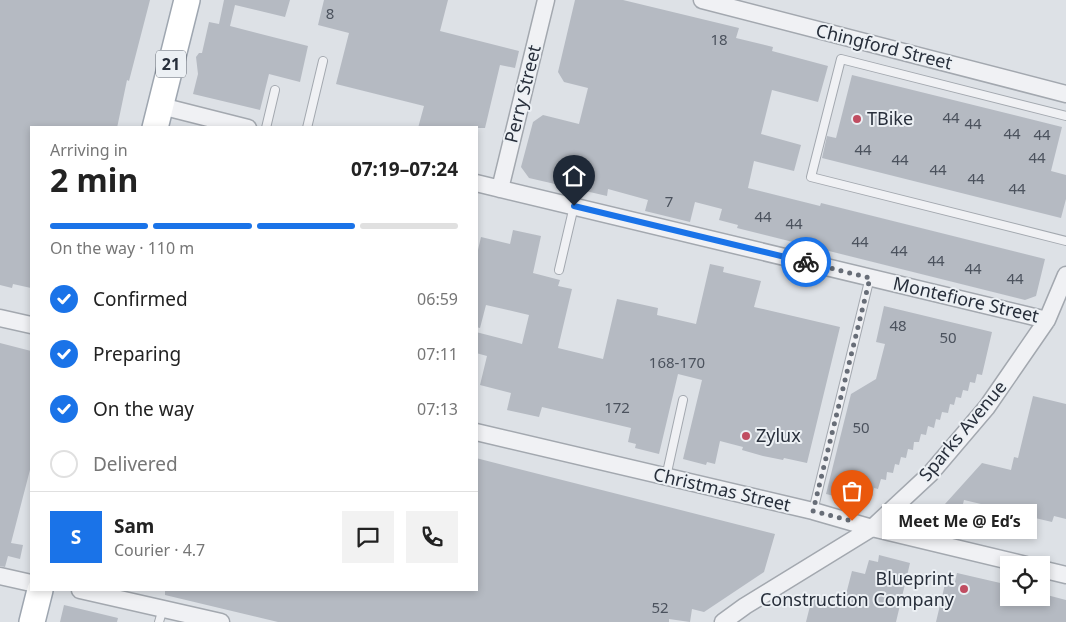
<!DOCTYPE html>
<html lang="en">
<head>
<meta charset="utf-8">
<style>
  body { margin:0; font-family:"Noto Sans",sans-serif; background:#f2f2f2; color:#222; height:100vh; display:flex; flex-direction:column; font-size:19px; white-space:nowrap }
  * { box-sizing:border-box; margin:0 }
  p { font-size:16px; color:#767676 }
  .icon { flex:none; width:28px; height:28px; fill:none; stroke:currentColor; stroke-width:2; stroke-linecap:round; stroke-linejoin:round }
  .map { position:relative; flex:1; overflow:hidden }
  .drawer { position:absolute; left:30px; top:126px; width:448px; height:465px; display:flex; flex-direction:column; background:#fff; border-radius:0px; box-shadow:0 2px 8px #0003 }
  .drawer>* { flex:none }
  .tools { position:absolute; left:1000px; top:556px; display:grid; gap:10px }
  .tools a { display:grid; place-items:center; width:50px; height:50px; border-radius:0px; background:#fff; box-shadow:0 2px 8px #0003; font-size:25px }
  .pin { position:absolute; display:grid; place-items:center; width:42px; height:42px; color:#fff; margin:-51px -21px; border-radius:50% 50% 50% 0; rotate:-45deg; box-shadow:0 0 5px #0007 }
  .pin .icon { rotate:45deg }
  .courier { position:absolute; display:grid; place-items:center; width:50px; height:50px; margin:-25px; border:4px solid #1a73e8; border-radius:50%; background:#fff; color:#222; box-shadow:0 1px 6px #0007 }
  .bubble { position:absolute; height:35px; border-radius:0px; background:#fff; box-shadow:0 2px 8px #0003; font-size:16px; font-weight:700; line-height:35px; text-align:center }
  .summary em { font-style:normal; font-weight:700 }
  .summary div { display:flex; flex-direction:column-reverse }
  .summary { display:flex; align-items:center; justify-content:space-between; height:85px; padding:0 20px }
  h1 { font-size:32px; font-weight:700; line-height:38px }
  .bar { display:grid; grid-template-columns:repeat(4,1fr); gap:8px 5px; align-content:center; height:60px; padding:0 20px }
  .bar i { height:6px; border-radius:4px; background:#e0e0e0 }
  .bar .active { background:#1a73e8 }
  .bar p { grid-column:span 4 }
  .line { display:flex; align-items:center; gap:12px; padding:0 20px; border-top:1px solid #e0e0e0 }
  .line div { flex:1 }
  .round { display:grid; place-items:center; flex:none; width:52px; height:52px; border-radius:0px; background:#f2f2f2 }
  ol { padding:0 20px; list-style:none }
  li { display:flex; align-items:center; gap:15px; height:55px }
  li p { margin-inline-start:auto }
  li .icon { padding:5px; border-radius:50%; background:#1a73e8; color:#fff; stroke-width:4 }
  li:last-child { color:#767676 }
  li i { width:28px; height:28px; border:2px solid #e0e0e0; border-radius:50% }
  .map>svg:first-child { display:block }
</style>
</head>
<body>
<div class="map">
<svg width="1066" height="622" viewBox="0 0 1066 622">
  <rect width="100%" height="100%" fill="#dde1e6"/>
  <path fill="#b5bac2" d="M0,0H150L129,81L127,80L117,128H31V288L13,284L12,288L0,285Z
    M224,0H290L285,17L235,5L230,26L308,46L300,82L269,74L260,110L193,94L198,74L196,57L199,53H202L209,22L219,24Z
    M324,0H448L440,31L519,51L515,68L500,65L485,128H418L424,106L336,84L349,33L318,25Z
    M575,0H623L739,28L736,38L773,47L772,51L828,66L818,102L772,90L761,134L801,145L794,171L754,161L748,188L820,206L821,203L1045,259L1036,296L1025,300L737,228L738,225L719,220L722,209L695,202L690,222L645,211L648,200L608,189L607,196L529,178L521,167L533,122L543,115L579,124L588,88L564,82L558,72Z
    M852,75L1062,127L1051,171L1066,175V199L1061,218L822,158L827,136L836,138Z
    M513,230L541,236L533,273L560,280L558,286L572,289L558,348L603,359L617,299L658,308L657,315L696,324L710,264L724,267L723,272L761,281L754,307L840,327L807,463L784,458L783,460L763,456L742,450L743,447L720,441L715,464L707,462L706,465L683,459L702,380L678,374L659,454L635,448L636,444L628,442L631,428L542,407L539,417L507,410L511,393L480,385L487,356L476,353V332L522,344L529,315L486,305L480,328L476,327V250H478L481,237L510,244Z
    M884,306L992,332L982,375L977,374L975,383L970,382L968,391L963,390L961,398L956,397L954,405L950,404L948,413L942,412L940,420L936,419L934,428L928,426L926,435L921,434L919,442H914L913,450L908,449L906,458L901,457L899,465L895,464L893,473L887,472L886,480L881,479L878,489L874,488L872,496L865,494L863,503L826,494L851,394L876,379L885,344L876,342Z
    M0,343L31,351V466L11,543L23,545L20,559L8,556L5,567L0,566Z
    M1033,396L1066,404V519L1054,516L1052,522L1014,513L1013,518L1000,515L1002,509L964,500L962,508L945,504L982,463L1011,470L1014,457L1018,458Z
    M476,458L775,534L764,572L704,612L692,609L690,622L669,619V622H278L165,595V590H476Z
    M879,555L910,563L896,622H806L812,598L843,606L852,571L865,574L869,560L878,562Z
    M957,573L1009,585V598H1043V594L1066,600V622H936L945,584L954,586Z
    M64,605L118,618L117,622H60Z"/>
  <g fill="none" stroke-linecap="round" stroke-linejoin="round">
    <g stroke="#a3a8af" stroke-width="10">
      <path id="lane" d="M1066,116L841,59L811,177L1066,241
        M266,128L275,90
        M307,128L323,61
        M559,270L574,206
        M666,477L683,400
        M813,511L870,277
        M159,622L163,608"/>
    </g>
    <g stroke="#a3a8af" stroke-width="19">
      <path id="street" d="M702,0L1066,94
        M161,106L248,128
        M476,183L1047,320
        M500,189L546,0
        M0,318L31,325
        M476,432L813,511L872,528L1026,565
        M1041,569L1066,575
        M0,576L31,583
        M80,590L221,622
        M723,622L745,606L872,528L930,474L987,407L1047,320L1066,275"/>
    </g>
    <g stroke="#9ea6b0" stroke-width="28">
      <path id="primary" d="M155,128L187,0
        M32,622L40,590"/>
    </g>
    <use href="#lane" stroke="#f0f1f4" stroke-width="8"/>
    <use href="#street" stroke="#f0f1f4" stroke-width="16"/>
    <use href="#primary" stroke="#fff" stroke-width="25"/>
  </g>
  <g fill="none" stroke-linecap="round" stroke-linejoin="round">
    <path stroke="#676d77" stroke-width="5" stroke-dasharray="0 9" d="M806,262L870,278L813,511L852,521"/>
    <path stroke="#1a73e8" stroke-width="6" d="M574,206L806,262"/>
  </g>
  <g fill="#c04d61" stroke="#ecf0f4" stroke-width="2">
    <circle cx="857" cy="119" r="5"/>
    <circle cx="746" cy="436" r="5"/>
    <circle cx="964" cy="589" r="5"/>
  </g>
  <g text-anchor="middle" stroke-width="4" stroke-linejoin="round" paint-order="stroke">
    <g font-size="15" fill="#4b525d">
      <text x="330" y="19">8</text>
      <text x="719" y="45">18</text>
      <text x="951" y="123">44</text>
      <text x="973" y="129">44</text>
      <text x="1012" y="139">44</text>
      <text x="1042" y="140">44</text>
      <text x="863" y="155">44</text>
      <text x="1037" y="163">44</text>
      <text x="900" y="165">44</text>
      <text x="938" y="175">44</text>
      <text x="976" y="184">44</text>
      <text x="1017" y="194">44</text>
      <text x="669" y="207">7</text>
      <text x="763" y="222">44</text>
      <text x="794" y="229">44</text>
      <text x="860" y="247">44</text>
      <text x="899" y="256">44</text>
      <text x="936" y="266">44</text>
      <text x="973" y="274">44</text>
      <text x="1015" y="284">44</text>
      <text x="898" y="331">48</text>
      <text x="948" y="343">50</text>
      <text x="677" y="368">168-170</text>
      <text x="617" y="413">172</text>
      <text x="861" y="433">50</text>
      <text x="660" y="613">52</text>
    </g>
    <rect fill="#ecf0f4" stroke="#636972" stroke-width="1" x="156" y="50.5" width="30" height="27" rx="4"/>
    <g font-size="16" font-weight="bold" fill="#282f3b">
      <text x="171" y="70">21</text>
    </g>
    <g font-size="18" fill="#282f3b" stroke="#ecf0f4">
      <text transform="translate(884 47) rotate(14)" y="6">Chingford Street</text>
      <text transform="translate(523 94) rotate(-76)" y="6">Perry Street</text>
      <text transform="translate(966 300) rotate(13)" y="6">Montefiore Street</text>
      <text transform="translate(963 431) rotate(-50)" y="6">Sparks Avenue</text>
      <text transform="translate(722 490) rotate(13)" y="6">Christmas Street</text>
    </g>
    <g font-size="18" fill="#282f3b" stroke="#ecf0f4" text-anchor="start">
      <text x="867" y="125">TBike</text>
      <text x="756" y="442">Zylux</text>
      <text x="954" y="585" text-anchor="end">Blueprint<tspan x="954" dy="21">Construction Company</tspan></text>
    </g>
  </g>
</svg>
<div class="tools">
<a><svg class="icon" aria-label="locate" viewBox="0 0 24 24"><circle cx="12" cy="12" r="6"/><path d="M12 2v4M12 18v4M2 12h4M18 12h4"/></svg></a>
</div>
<div class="pin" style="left:852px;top:521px;background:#ea580c"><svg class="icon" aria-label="bag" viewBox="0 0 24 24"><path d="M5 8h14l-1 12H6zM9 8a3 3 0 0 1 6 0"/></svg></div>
<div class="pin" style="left:574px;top:206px;background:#1f2937"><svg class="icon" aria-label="home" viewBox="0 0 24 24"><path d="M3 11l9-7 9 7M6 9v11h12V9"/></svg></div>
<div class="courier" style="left:806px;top:262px"><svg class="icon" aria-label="bike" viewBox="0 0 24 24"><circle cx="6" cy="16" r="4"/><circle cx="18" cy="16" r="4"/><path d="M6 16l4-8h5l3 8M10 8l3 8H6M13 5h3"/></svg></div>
<div class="bubble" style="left:882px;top:504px;width:155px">Meet Me @ Ed’s</div>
<section class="drawer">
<div class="summary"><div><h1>2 min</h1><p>Arriving in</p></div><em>07:19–07:24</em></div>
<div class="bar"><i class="active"></i><i class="active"></i><i class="active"></i><i></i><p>On the way · 110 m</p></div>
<ol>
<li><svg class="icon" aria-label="check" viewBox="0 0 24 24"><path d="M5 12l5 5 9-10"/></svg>Confirmed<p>06:59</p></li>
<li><svg class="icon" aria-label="check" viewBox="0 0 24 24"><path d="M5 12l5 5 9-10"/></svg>Preparing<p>07:11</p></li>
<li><svg class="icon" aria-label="check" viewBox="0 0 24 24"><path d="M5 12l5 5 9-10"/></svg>On the way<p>07:13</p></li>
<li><i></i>Delivered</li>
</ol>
<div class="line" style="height:90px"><b class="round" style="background:#1a73e8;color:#fff">S</b><div><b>Sam</b><p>Courier · 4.7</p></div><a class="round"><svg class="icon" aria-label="chat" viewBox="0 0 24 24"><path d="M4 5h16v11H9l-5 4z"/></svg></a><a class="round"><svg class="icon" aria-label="phone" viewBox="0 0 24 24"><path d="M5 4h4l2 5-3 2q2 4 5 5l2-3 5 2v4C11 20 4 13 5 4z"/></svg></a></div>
</section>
</div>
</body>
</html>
